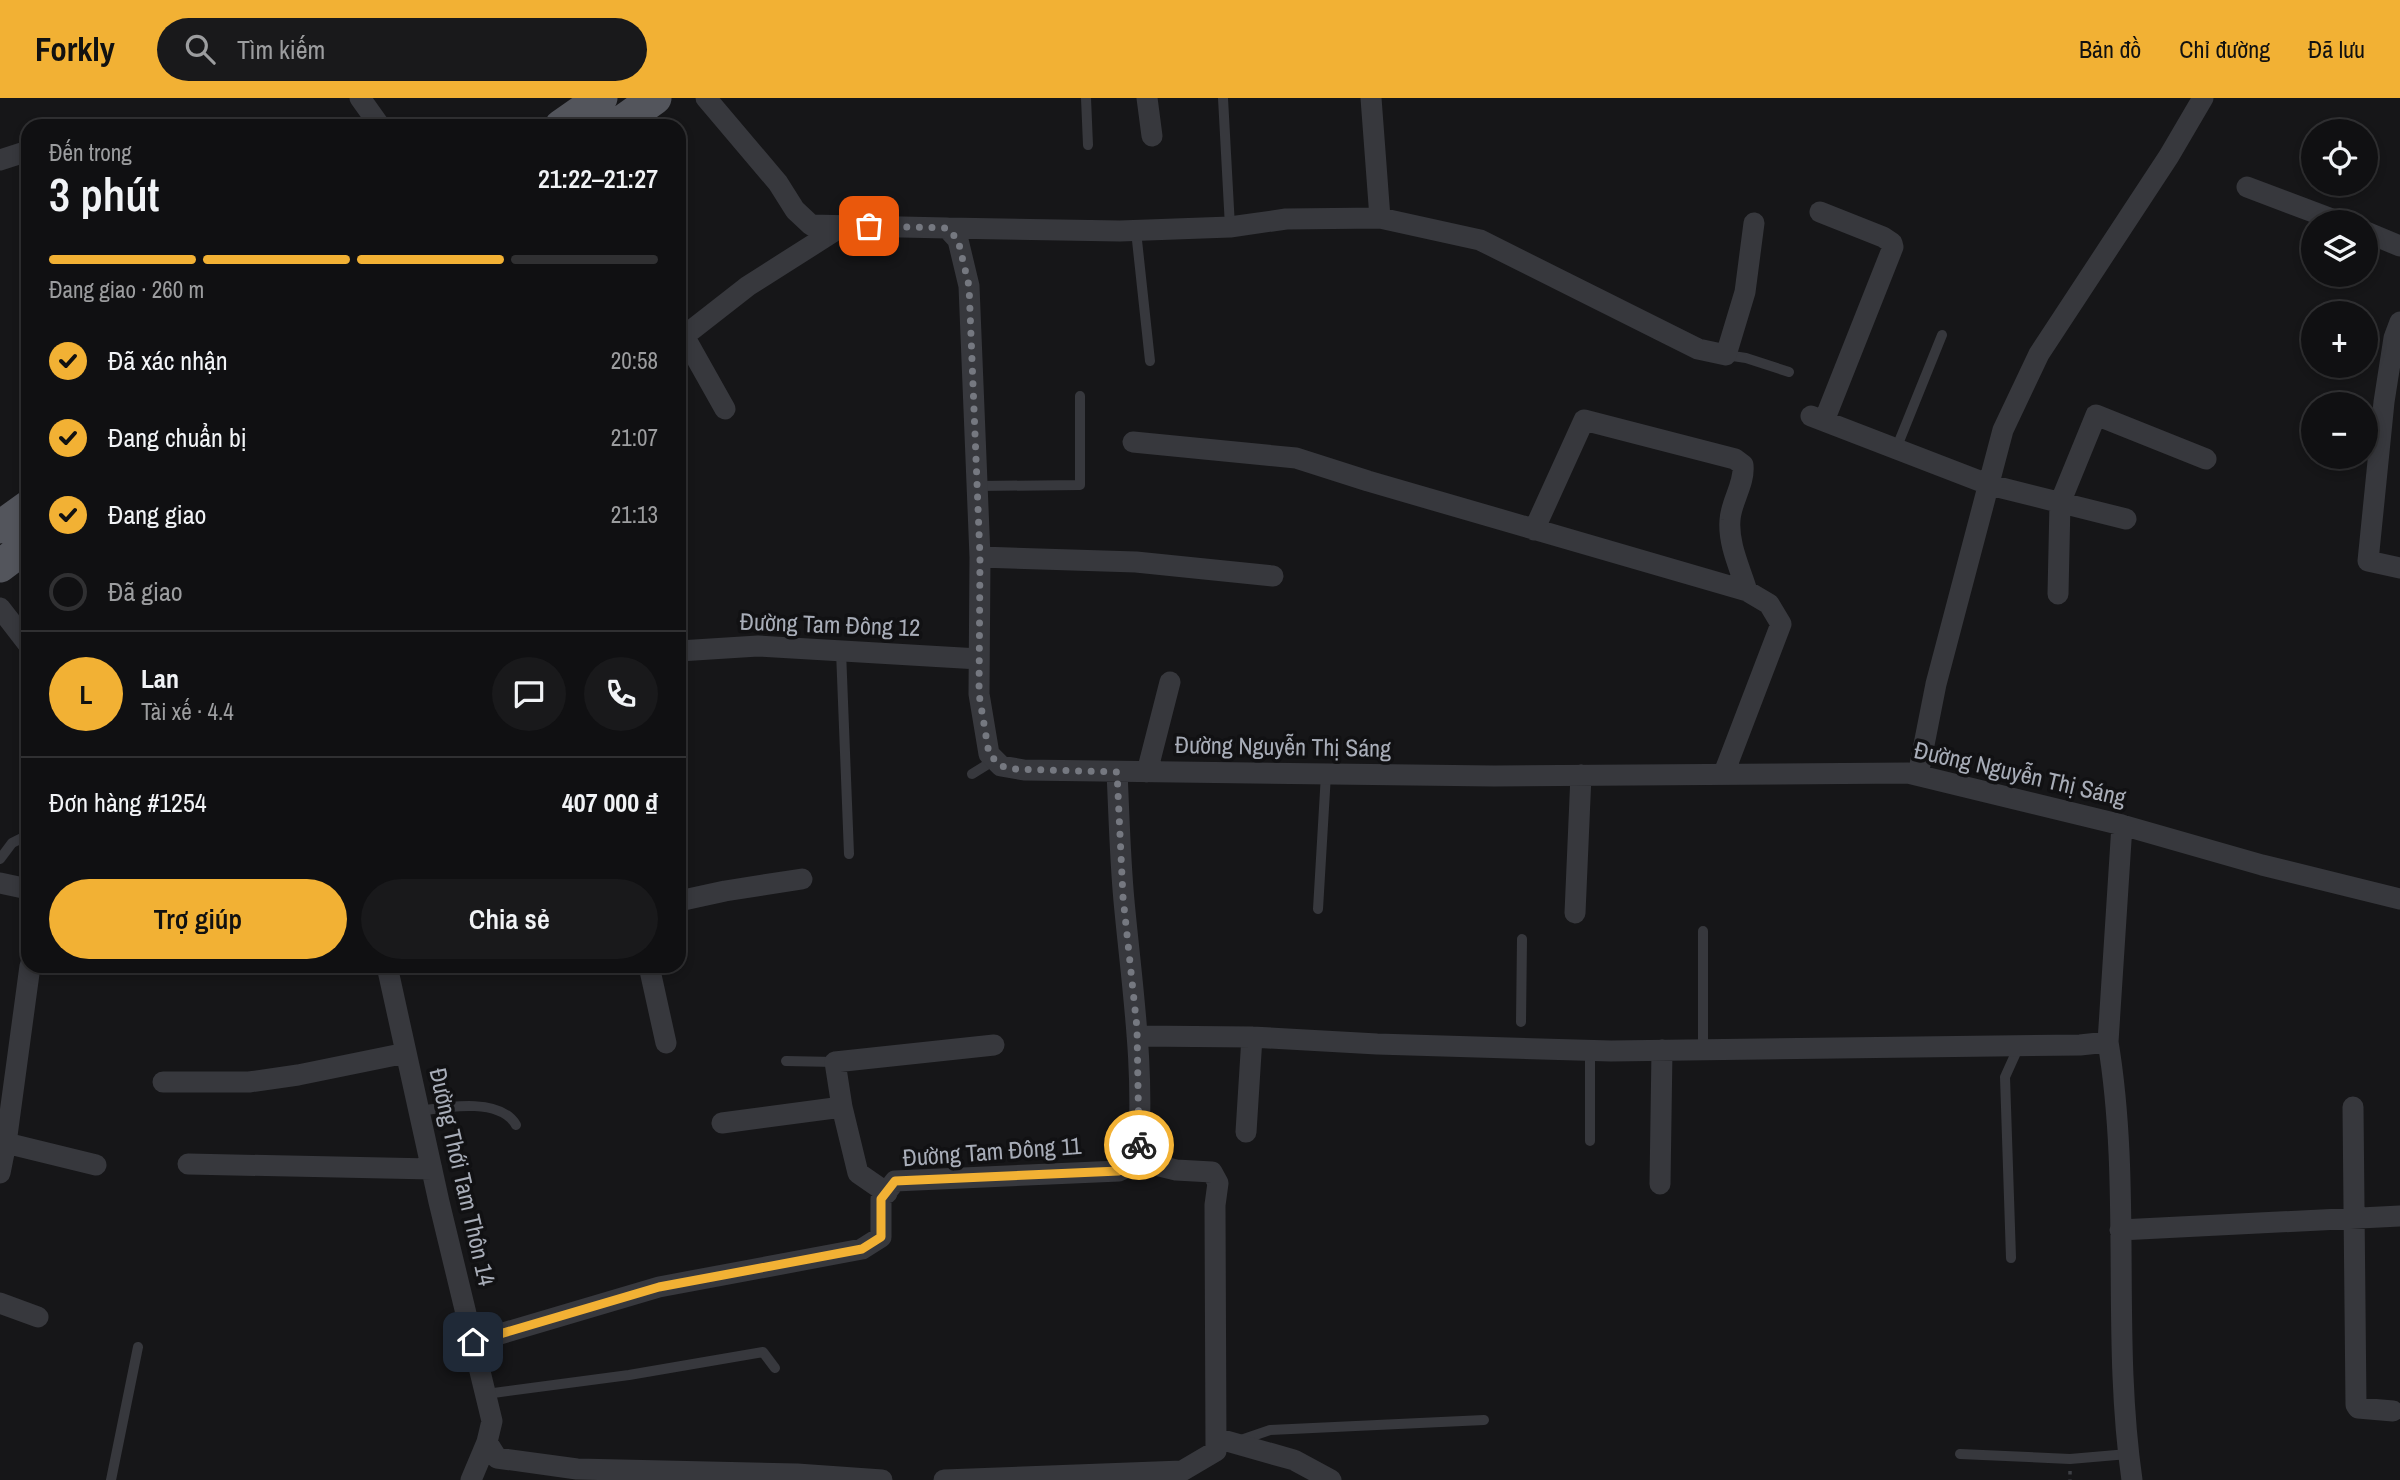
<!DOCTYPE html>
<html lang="vi">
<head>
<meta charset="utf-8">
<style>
  body { margin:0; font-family:"Archivo Narrow",sans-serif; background:#19191b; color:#f1f3f6; height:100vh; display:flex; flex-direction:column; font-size:26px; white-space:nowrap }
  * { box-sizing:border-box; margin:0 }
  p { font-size:23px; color:#9c9d9f }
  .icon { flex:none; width:38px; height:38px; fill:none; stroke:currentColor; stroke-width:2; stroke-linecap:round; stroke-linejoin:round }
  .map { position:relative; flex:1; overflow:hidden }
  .sheet { position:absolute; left:21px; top:21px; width:665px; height:854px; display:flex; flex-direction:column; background:#101012; border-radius:21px; box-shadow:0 4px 10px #0003,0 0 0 2px #303032 }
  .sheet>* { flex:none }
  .buttons { position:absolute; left:2301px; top:21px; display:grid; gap:14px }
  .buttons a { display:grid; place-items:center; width:77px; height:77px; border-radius:50%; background:#101012; box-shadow:0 4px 10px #0003,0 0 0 2px #303032; font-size:35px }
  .pin { position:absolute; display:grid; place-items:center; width:60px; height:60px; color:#fff; margin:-30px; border-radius:14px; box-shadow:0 4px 10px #0006 }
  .courier { position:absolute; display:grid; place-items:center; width:70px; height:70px; margin:-35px; border:5px solid #f2b134; border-radius:50%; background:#fff; color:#222; box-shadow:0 2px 9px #0007 }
  .summary em { font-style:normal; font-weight:600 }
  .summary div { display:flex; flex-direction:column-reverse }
  .summary { display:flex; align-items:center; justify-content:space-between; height:119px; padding:0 28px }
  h1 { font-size:46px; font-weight:600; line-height:52px }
  .bar { display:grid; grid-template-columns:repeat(4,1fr); gap:10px 7px; align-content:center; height:84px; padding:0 28px }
  .bar i { height:9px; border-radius:5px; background:#303032 }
  .bar .selected { background:#f2b134 }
  .bar p { grid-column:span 4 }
  .line { display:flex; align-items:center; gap:18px; padding:0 28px; border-top:2px solid #303032 }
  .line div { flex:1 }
  .round { display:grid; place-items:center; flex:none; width:74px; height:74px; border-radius:37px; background:#19191b }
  ol { padding:0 28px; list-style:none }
  li { display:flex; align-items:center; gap:21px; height:77px }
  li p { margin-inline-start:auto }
  li .icon { padding:7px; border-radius:50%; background:#f2b134; color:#111; stroke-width:4 }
  li:last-child { color:#9c9d9f }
  li i { width:38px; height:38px; border:4px solid #303032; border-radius:50% }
  .primary-button { display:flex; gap:14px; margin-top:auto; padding:14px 28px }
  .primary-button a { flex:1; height:80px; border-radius:42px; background:#f2b134; color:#111; font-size:28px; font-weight:600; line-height:80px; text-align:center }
  .primary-button a+a { background:#19191b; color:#f1f3f6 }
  header { display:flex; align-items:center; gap:42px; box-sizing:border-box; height:98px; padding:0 35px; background:#f2b134; color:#111 }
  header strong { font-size:33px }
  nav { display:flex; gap:38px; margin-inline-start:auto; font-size:24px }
  .search { width:490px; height:63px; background:#19191b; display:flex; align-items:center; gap:18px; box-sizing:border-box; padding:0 24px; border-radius:38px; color:#9c9d9f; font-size:26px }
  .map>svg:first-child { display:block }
</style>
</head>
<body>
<header>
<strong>Forkly</strong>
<div class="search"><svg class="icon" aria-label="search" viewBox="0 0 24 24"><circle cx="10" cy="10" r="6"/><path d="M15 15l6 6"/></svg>Tìm kiếm</div>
<nav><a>Bản đồ</a><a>Chỉ đường</a><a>Đã lưu</a></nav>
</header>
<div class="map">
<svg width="2400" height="1382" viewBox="0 0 2400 1382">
  <rect width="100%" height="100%" fill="#161618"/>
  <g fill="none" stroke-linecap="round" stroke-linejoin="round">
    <path stroke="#3d3f44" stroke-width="3.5" stroke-dasharray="3.5 5" stroke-linecap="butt" d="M2070,1373V1382"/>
    <path stroke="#37383d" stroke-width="10" d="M1086,0L1088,47
      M1223,0L1230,129
      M1136,133L1150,263
      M1726,257L1746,260L1789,274
      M1896,351L1942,237
      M978,388L1080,387V298
      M841,553L849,756
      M972,676L993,663
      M0,761L12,745L28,737
      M1318,811L1326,676
      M1703,833V951
      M1521,924L1522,841
      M1590,952V1043
      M786,963L835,964
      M419,1013C446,1009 500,999 516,1027
      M2011,1160L2005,979L2019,948
      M486,1296L629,1277L763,1254L775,1270
      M1238,1343L1270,1332L1484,1322
      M1960,1356L2070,1361L2128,1356
      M111,1382L138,1249"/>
    <path stroke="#37383d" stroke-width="21" d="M360,0L380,28
      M706,0L778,85L795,112L811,127L947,130L958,142L969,188L980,459L979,596L989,656L1001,668L1024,672L1494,678L1908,675L2122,727L2262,767L2400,801
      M1147,0L1152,38
      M1371,0L1380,120
      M0,62L28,53
      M2247,89L2340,124
      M1820,114L1883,139L1892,145L1893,149L1824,323
      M947,130L1120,133L1230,129L1286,121L1380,120L1480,142L1698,251L1726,257L1745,194L1754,125
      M2366,134L2400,148
      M2400,224L2394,240L2384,304L2368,463L2400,470
      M725,311L684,238L748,188L844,127
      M1811,318L1990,387L2126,421
      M1133,344L1296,360L1368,383L1747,493L1769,506L1781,526L1724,675
      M1534,432L1584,322L1735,361L1743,367C1745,386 1731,403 1730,422C1728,446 1740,470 1747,493
      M980,459L1136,464L1273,478
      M2058,496L2060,405L2096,317L2206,361
      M0,510L28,546
      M679,553L758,548L979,561
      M1147,674L1170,584
      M1918,677L1936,586L2003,332L2039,256L2169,58L2203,0
      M0,785L28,791
      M679,803L725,793L802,781
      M1575,815L1581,677
      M387,868L439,1104L492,1323L487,1344L471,1382
      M649,868L666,945
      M1137,938L1252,939L1377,946L1611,953L2080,947L2108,944L2122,727
      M2108,944C2132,1088 2111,1237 2132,1382
      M163,984H249L298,977L406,955
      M2353,1009L2356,1307L2358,1310L2393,1313
      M722,1025L842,1009
      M1246,1034L1252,939
      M6,1045L30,868
      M188,1066L432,1071
      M0,1075L6,1045L96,1067
      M1660,1086L1662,952
      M887,1095L858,1075L842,1009L835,964L994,947
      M2120,1132L2400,1118
      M0,1205L38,1219
      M473,1244L659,1189L862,1151L881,1139V1101L895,1083L1119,1073L1137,1065C1146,978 1132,889 1124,803C1120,760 1119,716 1117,674
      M1216,1340L1294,1362L1331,1382
      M487,1344L497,1360L577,1371L797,1376L882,1382
      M944,1382L1182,1373L1216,1353L1215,1107L1218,1085L1212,1074L1176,1072L1143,1064L1137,1065"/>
    <path stroke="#53555c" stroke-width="33" d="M561,28L601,0
      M616,28L655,0
      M0,429L28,409
      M0,468L28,447"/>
  </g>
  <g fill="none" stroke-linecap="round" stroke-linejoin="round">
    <path stroke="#757880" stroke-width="7" stroke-dasharray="0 12.6" d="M869,128L947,130L958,142L969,188L980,459L979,596L989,656L1001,668L1012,671L1117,674L1123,799L1137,930L1139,1047"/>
    <path stroke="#f2b134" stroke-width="9" d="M473,1244L659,1189L862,1151L881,1139V1101L895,1083L1119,1073L1137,1065L1139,1047"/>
  </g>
  <g text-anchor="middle" stroke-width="7" stroke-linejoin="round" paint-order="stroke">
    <g font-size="24" fill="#a8adb8" stroke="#111113">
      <text transform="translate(830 527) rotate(2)" y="8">Đường Tam Đông 12</text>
      <text transform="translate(1283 649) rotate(1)" y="8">Đường Nguyễn Thị Sáng</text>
      <text transform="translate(2020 676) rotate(13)" y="8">Đường Nguyễn Thị Sáng</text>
      <text transform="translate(992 1054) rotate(-4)" y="8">Đường Tam Đông 11</text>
      <text transform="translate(462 1079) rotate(77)" y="8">Đường Thới Tam Thôn 14</text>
    </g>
  </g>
</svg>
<div class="buttons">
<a><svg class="icon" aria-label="locate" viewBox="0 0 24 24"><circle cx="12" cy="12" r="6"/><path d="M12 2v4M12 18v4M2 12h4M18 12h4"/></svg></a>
<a><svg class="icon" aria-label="layers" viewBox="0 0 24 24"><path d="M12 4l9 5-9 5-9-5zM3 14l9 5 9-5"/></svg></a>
<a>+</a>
<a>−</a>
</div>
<div class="pin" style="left:869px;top:128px;background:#ea580c"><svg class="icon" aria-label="bag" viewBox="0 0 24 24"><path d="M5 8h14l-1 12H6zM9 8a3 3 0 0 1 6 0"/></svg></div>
<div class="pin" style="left:473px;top:1244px;background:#1f2937"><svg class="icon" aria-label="home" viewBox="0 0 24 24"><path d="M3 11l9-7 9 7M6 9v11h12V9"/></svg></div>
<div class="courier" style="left:1139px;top:1047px"><svg class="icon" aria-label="bike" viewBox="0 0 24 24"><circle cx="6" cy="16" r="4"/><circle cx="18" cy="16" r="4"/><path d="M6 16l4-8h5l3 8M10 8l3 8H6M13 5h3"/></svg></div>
<section class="sheet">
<div class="summary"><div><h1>3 phút</h1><p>Đến trong</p></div><em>21:22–21:27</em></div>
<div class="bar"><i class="selected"></i><i class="selected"></i><i class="selected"></i><i></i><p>Đang giao · 260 m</p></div>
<ol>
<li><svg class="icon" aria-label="check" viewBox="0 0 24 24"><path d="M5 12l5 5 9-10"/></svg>Đã xác nhận<p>20:58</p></li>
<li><svg class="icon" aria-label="check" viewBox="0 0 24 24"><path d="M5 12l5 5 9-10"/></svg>Đang chuẩn bị<p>21:07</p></li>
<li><svg class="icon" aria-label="check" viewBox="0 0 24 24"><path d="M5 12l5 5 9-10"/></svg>Đang giao<p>21:13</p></li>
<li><i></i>Đã giao</li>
</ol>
<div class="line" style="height:126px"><b class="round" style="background:#f2b134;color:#111">L</b><div><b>Lan</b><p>Tài xế · 4.4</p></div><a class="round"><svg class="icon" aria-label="chat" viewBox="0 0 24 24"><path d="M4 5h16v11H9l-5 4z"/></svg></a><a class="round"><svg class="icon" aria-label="phone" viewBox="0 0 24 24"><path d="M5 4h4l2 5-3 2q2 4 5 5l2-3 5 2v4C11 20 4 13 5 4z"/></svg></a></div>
<div class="line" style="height:91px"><div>Đơn hàng #1254</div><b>407 000 ₫</b></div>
<div class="primary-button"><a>Trợ giúp</a><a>Chia sẻ</a></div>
</section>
</div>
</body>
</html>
